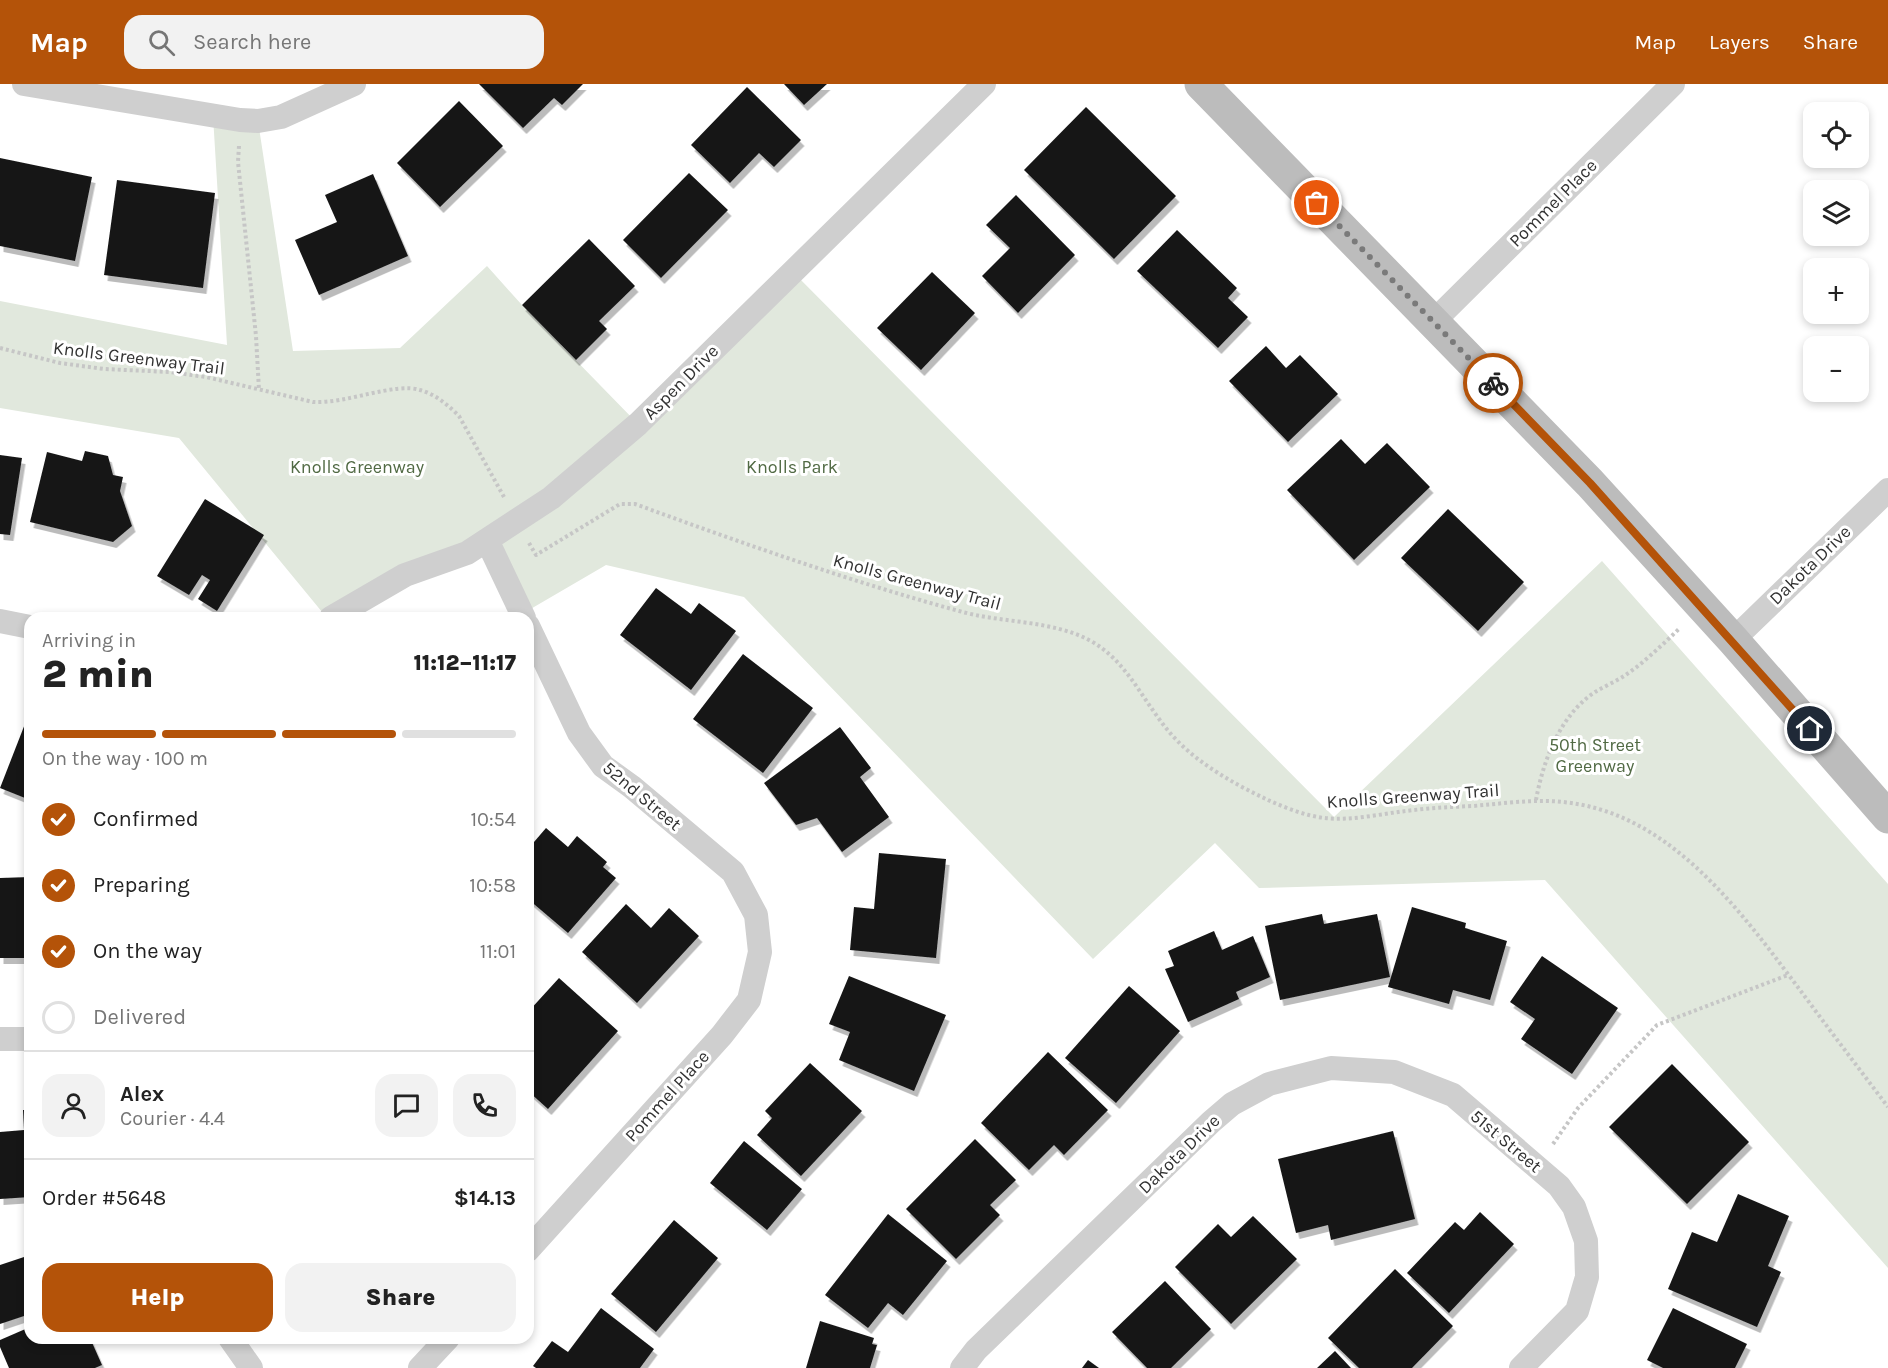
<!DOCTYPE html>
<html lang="en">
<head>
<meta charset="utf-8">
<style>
  body { margin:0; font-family:Karla,sans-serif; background:#f2f2f2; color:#222; height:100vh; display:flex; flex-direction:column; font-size:22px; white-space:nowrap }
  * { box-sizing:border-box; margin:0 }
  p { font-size:20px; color:#767676 }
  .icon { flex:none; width:33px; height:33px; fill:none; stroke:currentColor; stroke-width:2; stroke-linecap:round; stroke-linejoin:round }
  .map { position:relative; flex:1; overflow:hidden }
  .sheet { position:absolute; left:24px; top:528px; width:510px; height:732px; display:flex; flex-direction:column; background:#fff; border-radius:18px; box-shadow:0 3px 9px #0003 }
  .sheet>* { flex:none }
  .tools { position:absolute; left:1803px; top:18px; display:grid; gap:12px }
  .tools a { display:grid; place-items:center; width:66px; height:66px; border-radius:12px; background:#fff; box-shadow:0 3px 9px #0003; font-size:30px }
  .pin { position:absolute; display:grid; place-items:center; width:51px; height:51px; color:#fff; margin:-26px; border:3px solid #fff; border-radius:50%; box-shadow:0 2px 6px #0007 }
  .courier { position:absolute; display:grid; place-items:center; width:60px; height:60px; margin:-30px; border:4px solid #b45309; border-radius:50%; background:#fff; color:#222; box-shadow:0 2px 8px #0007 }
  .summary em { font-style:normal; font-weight:800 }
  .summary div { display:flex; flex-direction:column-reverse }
  .summary { display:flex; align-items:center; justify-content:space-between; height:102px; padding:0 18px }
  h1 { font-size:39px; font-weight:800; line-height:45px }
  .bar { display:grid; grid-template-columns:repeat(4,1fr); gap:9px 6px; align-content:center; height:72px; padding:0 18px }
  .bar i { height:8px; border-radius:4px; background:#e0e0e0 }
  .bar .active { background:#b45309 }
  .bar p { grid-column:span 4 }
  .line { display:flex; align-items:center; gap:15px; padding:0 18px; border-top:2px solid #e0e0e0 }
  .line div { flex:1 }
  .round { display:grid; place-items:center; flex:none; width:63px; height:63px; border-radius:18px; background:#f2f2f2 }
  ol { padding:0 18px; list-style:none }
  li { display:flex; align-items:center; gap:18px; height:66px }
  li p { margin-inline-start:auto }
  li .icon { padding:6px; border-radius:50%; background:#b45309; color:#fff; stroke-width:4 }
  li:last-child { color:#767676 }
  li i { width:33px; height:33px; border:3px solid #e0e0e0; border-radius:50% }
  .cta { display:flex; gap:12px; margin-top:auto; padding:12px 18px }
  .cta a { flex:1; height:69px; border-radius:18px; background:#b45309; color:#fff; font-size:24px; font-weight:800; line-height:69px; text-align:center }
  .cta a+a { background:#f2f2f2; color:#222 }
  header { display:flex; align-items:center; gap:36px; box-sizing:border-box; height:84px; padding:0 30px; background:#b45309; color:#fff }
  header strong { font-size:28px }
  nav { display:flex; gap:33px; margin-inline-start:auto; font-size:21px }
  .search { width:420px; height:54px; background:#f2f2f2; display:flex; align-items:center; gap:15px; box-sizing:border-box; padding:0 21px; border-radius:18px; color:#767676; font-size:22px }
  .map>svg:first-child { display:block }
</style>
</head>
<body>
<header>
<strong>Map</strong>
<div class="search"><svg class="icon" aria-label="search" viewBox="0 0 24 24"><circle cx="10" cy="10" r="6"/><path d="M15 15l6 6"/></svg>Search here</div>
<nav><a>Map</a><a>Layers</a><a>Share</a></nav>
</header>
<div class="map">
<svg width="1888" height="1284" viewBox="0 0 1888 1284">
  <defs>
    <filter id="shadow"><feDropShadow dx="3.5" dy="6" stdDeviation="0" flood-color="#0004"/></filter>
  </defs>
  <rect width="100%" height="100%" fill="#fff"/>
  <path fill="#e1e8dd" d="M213,32L258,37L293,267L400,264L487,182L522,221L638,340L793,188L1334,733L1602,477L1888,800V1184L1545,796L1259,804L1215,759L1093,875L744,513L606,481L522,530L487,456L327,534L179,354L0,324V217L227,261Z"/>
  <path fill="#191919" filter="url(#shadow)" d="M479,0H583L562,21L554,14L523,44Z
    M784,0H827L804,21Z
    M747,3L801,56L774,83L759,69L730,99L691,61Z
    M459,17L503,62L440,123L397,79Z
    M1086,23L1176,112L1114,175L1024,86Z
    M0,74L92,93L75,177L0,162Z
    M689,89L728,126L661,194L623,156Z
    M373,90L408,172L319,211L295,156L337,138L325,111Z
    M117,96L215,109L203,204L104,191Z
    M1016,111L1075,171L1018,229L982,192L1010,164L986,141Z
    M1177,146L1237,204L1228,214L1248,233L1218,264L1137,187Z
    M589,155L635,202L599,237L607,245L576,276L522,221Z
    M932,188L975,229L921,286L877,244Z
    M1266,262L1286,284L1300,271L1338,310L1288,358L1229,297Z
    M1341,355L1365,380L1387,359L1430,403L1354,476L1287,406Z
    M85,367L108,372L113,391L123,393L120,407L132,442L113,458L30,438L47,368L82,377Z
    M0,371L22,374L10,451L0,450Z
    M205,415L264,451L217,527L198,515L210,496L202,491L189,511L157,492Z
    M1448,425L1524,498L1478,547L1401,474Z
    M656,504L691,530L699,519L736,547L691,606L620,551Z
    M743,570L813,624L763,689L693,635Z
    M30,627V716L0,704Z
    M840,643L871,684L860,693L889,733L842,768L817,734L796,741L764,699Z
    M546,744L568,763L577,752L607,778L603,783L616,794L568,849L528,815V765Z
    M879,769L946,775L936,874L850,866L854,823L874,825Z
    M30,793V874H0V794Z
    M626,820L651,844L669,824L699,852L637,919L582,868Z
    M1412,823L1466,839L1465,844L1507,857L1490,916L1453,906L1449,920L1388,903Z
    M1322,830L1324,840L1377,830L1390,893L1280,916L1265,842Z
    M1214,847L1222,866L1253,852L1270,893L1236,908L1239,915L1188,938L1165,885L1174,882L1168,867Z
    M1542,872L1618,924L1572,990L1521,955L1535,935L1510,918Z
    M849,892L946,931L914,1007L839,976L850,948L829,940Z
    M559,894L618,947L548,1025L528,1007V944L533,939L528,934V928Z
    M1129,902L1180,947L1116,1019L1065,974Z
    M1048,968L1108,1026L1064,1071L1054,1061L1029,1086L981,1039Z
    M810,979L862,1027L801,1092L757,1051L772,1034L765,1027Z
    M1672,980L1749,1058L1687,1120L1609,1043Z
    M23,1026H30V1113L0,1115V1048L24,1046Z
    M1393,1047L1415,1135L1331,1156L1328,1141L1296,1149L1278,1075Z
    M975,1055L1016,1096L990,1121L1000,1131L956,1175L906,1125Z
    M744,1057L802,1105L767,1146L710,1099Z
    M1738,1110L1789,1132L1768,1182L1781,1188L1757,1243L1668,1205L1692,1148L1717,1158Z
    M1480,1128L1514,1160L1449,1229L1407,1189L1455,1138L1464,1146Z
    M888,1130L947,1177L903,1231L888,1219L868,1244L825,1211Z
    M1253,1132L1297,1175L1231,1240L1175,1183L1218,1140L1231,1153Z
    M674,1136L718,1174L656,1248L611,1210Z
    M30,1171V1230L0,1240V1181Z
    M1395,1185L1453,1242L1412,1284H1359L1328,1254Z
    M1165,1197L1211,1245L1171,1284H1147L1112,1248Z
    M601,1224L654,1265L640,1284H536L533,1282L552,1257L568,1268Z
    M1673,1224L1747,1260L1735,1284H1663L1647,1276Z
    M820,1237L874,1254L872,1260L877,1261L870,1284H806Z
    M30,1243V1254H90L102,1281L95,1284H9L0,1263V1256Z
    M1335,1267L1351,1284H1317Z
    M1088,1276L1099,1284H1082Z"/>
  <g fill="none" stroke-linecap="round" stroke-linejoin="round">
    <path stroke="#c6c6c6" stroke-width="4" stroke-dasharray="3 3" stroke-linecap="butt" d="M239,62L238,78L256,252L259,306
      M0,264L60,279L104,285L170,288L206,293L313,318C346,320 395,298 420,306C435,310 448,321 459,332L504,413
      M529,459L536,471L620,420H635C742,459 849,497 959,527C1000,539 1051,536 1089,556C1125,575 1141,613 1166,644C1191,676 1232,699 1268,716C1286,724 1306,732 1325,734C1351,737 1380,730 1406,727C1428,724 1450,723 1473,722C1520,718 1557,711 1605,727C1690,755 1751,841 1803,910C1831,948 1860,986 1888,1023
      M1536,716C1543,677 1560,631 1595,608C1605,602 1617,597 1627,590C1646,577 1663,560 1680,544
      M1553,1060L1578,1024L1657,941L1788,891"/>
    <path stroke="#cfcfcf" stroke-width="24" d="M24,0L240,36L258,37L281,33L354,0
      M1433,238L1673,0
      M487,456L524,534
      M331,534L405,491L467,469L551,414L638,340L984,0
      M0,537L30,543
      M528,542L579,649L603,682L632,703L733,788L756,831L760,868L749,916L722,951L528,1166
      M1733,556L1888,406
      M0,955H30
      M230,1254L251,1284
      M420,1284L448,1254
      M962,1284L976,1266L1211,1038L1232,1020L1269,1000L1331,984L1394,988L1453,1011L1559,1102L1574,1123L1586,1157L1587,1193L1577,1227L1521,1284"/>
    <path stroke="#bcbcbc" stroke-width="33" d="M1201,0L1590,399L1733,556L1888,733"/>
  </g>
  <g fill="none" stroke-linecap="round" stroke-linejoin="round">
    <path stroke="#7a7a7a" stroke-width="6" stroke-dasharray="0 10.8" d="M1317,119L1493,299"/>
    <path stroke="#b45309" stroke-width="8" d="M1493,299L1590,399L1810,645"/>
  </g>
  <g text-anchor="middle" stroke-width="6" stroke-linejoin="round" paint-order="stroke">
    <g font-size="18" fill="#323232" stroke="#fff">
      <text transform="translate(1553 119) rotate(-45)" y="6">Pommel Place</text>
      <text transform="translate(139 274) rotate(7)" y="6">Knolls Greenway Trail</text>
      <text transform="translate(681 298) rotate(-45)" y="6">Aspen Drive</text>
      <text transform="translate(1810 481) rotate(-44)" y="6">Dakota Drive</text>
      <text transform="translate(917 498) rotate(15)" y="6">Knolls Greenway Trail</text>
      <text transform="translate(642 712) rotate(40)" y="6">52nd Street</text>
      <text transform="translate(1413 712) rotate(-4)" y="6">Knolls Greenway Trail</text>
      <text transform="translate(667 1012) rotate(-48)" y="6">Pommel Place</text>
      <text transform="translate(1506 1057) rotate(40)" y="6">51st Street</text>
      <text transform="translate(1179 1070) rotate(-44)" y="6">Dakota Drive</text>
    </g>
    <g font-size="18" fill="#516a44" stroke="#fff">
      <text x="357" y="389">Knolls Greenway</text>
      <text x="792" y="389">Knolls Park</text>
      <text x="1595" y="667">50th Street<tspan x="1595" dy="21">Greenway</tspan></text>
    </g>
  </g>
</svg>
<div class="tools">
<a><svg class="icon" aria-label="locate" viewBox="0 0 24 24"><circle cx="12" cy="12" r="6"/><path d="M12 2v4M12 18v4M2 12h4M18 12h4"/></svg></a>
<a><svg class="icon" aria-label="layers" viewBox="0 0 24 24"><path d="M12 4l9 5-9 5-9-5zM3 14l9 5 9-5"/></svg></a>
<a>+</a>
<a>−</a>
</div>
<div class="pin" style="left:1317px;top:119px;background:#ea580c"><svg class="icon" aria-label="bag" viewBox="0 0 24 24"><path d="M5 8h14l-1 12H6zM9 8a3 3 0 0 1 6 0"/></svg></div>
<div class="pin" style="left:1810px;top:645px;background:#1f2937"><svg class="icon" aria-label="home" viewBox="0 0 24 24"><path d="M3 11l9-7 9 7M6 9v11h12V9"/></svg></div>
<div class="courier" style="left:1493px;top:299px"><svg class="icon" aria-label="bike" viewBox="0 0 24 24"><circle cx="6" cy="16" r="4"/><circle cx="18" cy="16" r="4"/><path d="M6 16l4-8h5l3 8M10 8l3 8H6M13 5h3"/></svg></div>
<section class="sheet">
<div class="summary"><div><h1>2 min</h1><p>Arriving in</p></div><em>11:12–11:17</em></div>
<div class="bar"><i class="active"></i><i class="active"></i><i class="active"></i><i></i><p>On the way · 100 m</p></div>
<ol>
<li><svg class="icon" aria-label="check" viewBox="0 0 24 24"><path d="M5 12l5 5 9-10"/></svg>Confirmed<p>10:54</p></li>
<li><svg class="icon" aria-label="check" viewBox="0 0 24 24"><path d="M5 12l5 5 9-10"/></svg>Preparing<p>10:58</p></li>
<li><svg class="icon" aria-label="check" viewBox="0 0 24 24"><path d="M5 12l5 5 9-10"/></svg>On the way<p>11:01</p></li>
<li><i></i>Delivered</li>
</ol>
<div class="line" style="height:108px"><a class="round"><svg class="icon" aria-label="person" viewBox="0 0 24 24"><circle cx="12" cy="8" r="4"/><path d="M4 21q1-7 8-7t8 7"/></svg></a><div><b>Alex</b><p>Courier · 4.4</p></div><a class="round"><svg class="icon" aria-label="chat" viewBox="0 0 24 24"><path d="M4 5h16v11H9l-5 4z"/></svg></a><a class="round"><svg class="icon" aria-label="phone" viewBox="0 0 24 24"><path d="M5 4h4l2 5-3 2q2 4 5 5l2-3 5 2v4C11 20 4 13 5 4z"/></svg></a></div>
<div class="line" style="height:78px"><div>Order #5648</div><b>$14.13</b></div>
<div class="cta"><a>Help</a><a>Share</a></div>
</section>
</div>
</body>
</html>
